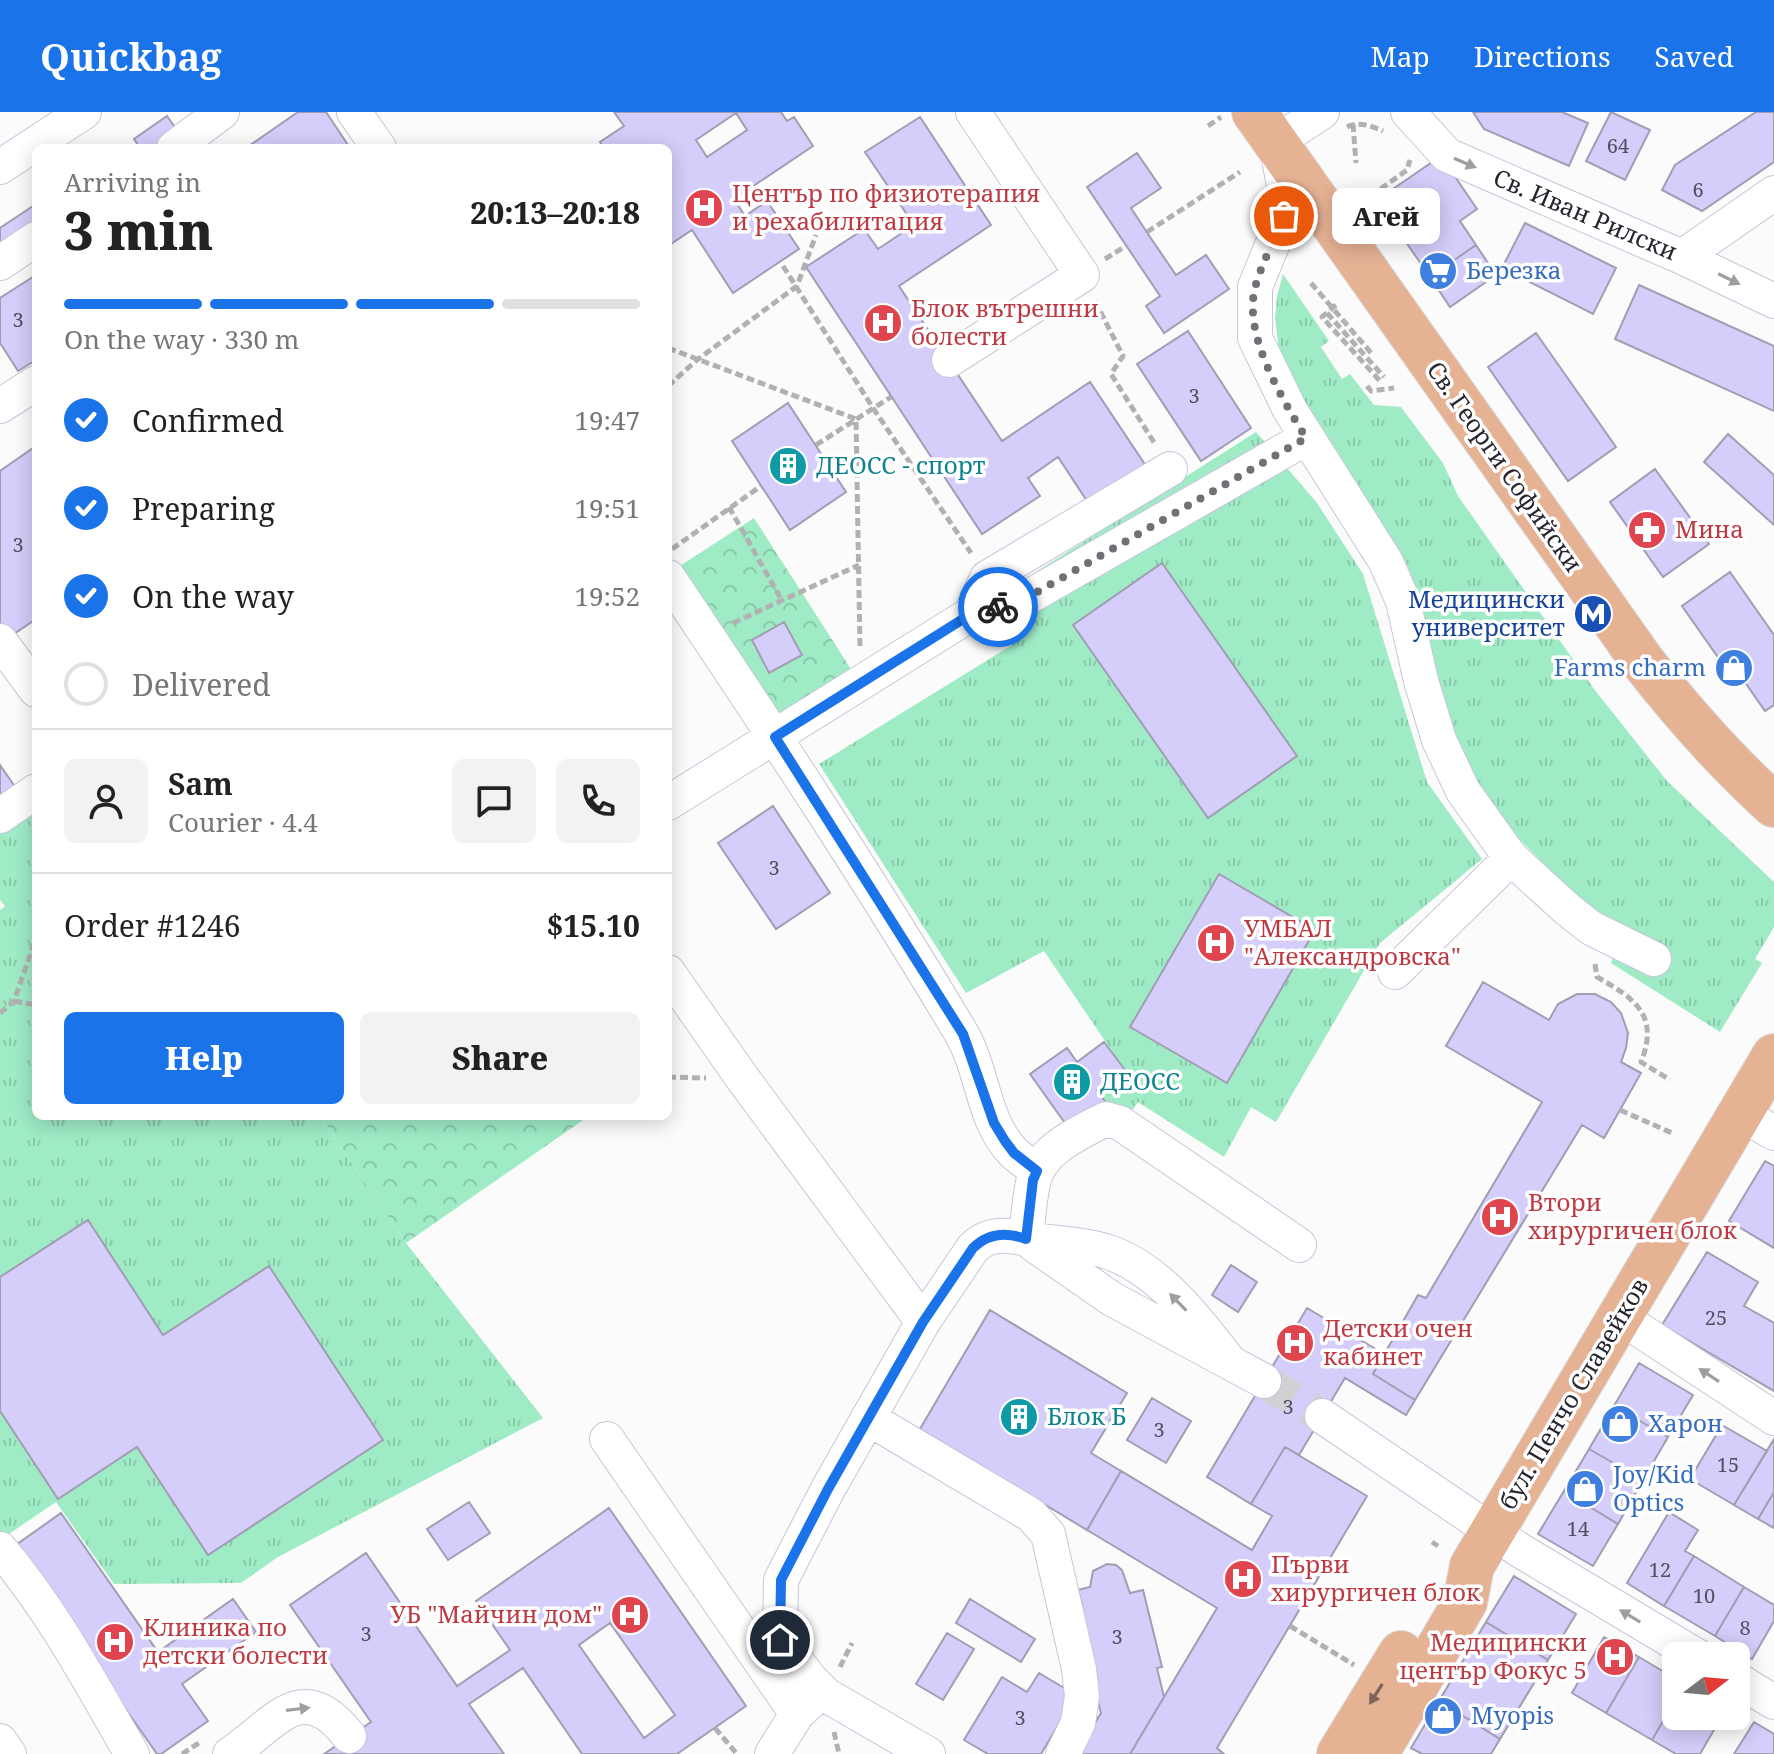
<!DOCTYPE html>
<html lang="en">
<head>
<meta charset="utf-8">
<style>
  body { margin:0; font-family:"Noto Serif",serif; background:#f2f2f2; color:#222; height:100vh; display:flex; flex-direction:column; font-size:30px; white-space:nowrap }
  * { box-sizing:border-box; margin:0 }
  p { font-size:26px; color:#767676 }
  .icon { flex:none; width:44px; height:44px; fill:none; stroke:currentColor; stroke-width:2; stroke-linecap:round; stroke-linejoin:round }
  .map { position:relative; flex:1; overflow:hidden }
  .panel { position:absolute; left:32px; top:32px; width:640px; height:976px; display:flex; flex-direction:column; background:#fff; border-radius:12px; box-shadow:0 4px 20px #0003 }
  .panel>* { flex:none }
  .needle { width:52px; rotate:74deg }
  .tools { position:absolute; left:1662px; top:1530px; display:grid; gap:16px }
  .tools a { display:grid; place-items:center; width:88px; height:88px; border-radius:12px; background:#fff; box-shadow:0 4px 20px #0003; font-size:40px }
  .pin { position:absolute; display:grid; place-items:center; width:68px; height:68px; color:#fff; margin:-34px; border:4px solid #fff; border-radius:50%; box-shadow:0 2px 8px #0007 }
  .courier { position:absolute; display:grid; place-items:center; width:80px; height:80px; margin:-40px; border:6px solid #1a73e8; border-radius:50%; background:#fff; color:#222; box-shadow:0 2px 10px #0007 }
  .bubble { position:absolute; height:56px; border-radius:12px; background:#fff; box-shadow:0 4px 20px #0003; font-size:26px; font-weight:800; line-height:56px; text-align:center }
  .overview em { font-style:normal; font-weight:800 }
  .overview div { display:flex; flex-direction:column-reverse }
  .overview { display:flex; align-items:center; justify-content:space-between; height:136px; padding:0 32px }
  h1 { font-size:52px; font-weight:800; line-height:60px }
  .bar { display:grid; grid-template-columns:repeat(4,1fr); gap:12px 8px; align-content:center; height:96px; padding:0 32px }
  .bar i { height:10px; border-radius:6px; background:#e0e0e0 }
  .bar .active { background:#1a73e8 }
  .bar p { grid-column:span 4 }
  .line { display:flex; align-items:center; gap:20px; padding:0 32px; border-top:2px solid #e0e0e0 }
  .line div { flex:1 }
  .round { display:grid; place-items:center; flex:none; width:84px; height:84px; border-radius:12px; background:#f2f2f2 }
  ol { padding:0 32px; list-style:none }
  li { display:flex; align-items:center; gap:24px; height:88px }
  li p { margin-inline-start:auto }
  li .icon { padding:8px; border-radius:50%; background:#1a73e8; color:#fff; stroke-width:4 }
  li:last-child { color:#767676 }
  li i { width:44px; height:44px; border:4px solid #e0e0e0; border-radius:50% }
  .primary-button { display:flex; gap:16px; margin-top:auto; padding:16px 32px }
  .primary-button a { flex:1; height:92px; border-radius:12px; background:#1a73e8; color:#fff; font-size:32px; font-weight:800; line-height:92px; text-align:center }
  .primary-button a+a { background:#f2f2f2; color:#222 }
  header { display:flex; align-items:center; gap:48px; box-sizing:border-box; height:112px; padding:0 40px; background:#1a73e8; color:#fff }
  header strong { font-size:38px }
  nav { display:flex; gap:44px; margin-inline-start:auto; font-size:28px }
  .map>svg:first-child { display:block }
</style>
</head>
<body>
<header>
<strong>Quickbag</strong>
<nav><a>Map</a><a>Directions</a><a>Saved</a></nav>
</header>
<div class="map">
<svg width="1774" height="1642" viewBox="0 0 1774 1642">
  <defs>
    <pattern id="grass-tufts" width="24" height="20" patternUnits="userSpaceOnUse" patternTransform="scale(2)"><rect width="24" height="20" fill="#9febc6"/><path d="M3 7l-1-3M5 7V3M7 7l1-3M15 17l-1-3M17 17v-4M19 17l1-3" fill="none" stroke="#89c9aa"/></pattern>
    <pattern id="park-crowns" width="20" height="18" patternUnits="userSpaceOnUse" patternTransform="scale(2)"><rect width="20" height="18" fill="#9febc6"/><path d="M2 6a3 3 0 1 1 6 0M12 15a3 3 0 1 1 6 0" fill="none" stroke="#89c9aa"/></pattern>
  </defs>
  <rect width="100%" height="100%" fill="#fbfbfb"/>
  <path fill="url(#grass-tufts)" d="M1283,162L1329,229L1321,235L1342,267L1350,262L1374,293L1401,295L1443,351L1458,384L1594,577L1667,669L1774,770V815L1755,847L1762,851L1720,920L1611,851L1624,816L1579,787L1510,718L1459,641L1435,567L1418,482L1406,450L1359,375L1306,296L1280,247L1275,206L1277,184Z
    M1256,320L1317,391L1363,462L1427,670L1482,747L1380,831L1276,1010L1251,995L1224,1045L1138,990L1126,1007L1112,999L1097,978L1124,957L1044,839L966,881L819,652L1012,533L1020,470Z
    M36,679V1004H320L406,1131L543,1306L278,1445L241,1471L114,1472L56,1390L0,1428V798L5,794L0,788V704Z"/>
  <path fill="url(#park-crowns)" d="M754,406L856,565L775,618L672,459Z
    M320,1004H589L406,1131Z"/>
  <path fill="#d5cdfa" stroke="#a19db2" stroke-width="2" fill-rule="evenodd" d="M298,0H326L350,36H246Z
    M614,0H781L787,9L794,5L813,34L734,87L745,104L767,89L799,137L733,181L692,118L668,134V36H604L600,30L624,14ZM736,1L747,18L707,45L696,28Z
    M1473,0H1562L1588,11L1569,54L1484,17Z
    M1611,0L1650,18L1625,68L1586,49Z
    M1756,0H1774V50L1702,99L1662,78L1675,53Z
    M167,4L179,21L159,36H140L134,27Z
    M920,5L991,113L899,174L1002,329L1090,270L1146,354L1089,392L1058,345L1028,366L1040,384L982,422L806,155L864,117L878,137L914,113L865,40Z
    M1137,41L1161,76L1131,96L1150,125L1176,163L1206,143L1229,177L1164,221L1146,194L1160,184L1087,75Z
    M1441,44L1477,97L1460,109L1476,133L1430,165L1377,88Z
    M36,92V122L0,146V116Z
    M1525,111L1616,156L1593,202L1502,156Z
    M1476,133L1496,163L1450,195L1430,165Z
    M36,163V248L18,259L0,231V186Z
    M1639,173L1774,234V299L1615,227Z
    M1188,219L1251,316L1201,349L1137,252Z
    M1536,221L1616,335L1568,369L1488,255Z
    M788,291L846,380L790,418L732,329Z
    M1728,322L1774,363V413L1704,350Z
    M36,334V507L5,528L0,521V359Z
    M1655,357L1709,432L1663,465L1610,390Z
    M1162,451L1297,644L1208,706L1073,513Z
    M1730,460L1774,523V593L1765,599L1742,566L1736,571L1682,494Z
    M784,510L802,543L769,561L752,528Z
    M0,653L18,679L0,692Z
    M773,694L830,781L776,817L718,731Z
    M1219,762L1315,818L1227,971L1130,915Z
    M1483,870L1549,908L1558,892L1577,882H1595L1611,890L1621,901L1628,921L1626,936L1621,950L1641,961L1604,1026L1582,1013L1415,1288L1373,1262L1418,1183L1426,1186L1542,990L1446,934Z
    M1104,930L1125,958L1097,978L1112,999L1072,1021L1030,962L1067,936L1077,950Z
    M1765,1049L1774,1054V1136L1729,1109Z
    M88,1108L163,1223L269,1154L383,1328L208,1443L137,1335L58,1387L0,1299V1165Z
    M1707,1140L1758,1170L1744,1194L1774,1211V1279L1662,1213Z
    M1231,1153L1257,1170L1238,1200L1212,1183Z
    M1307,1196L1384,1242L1373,1262L1415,1288L1406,1303L1345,1266L1299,1343L1285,1335L1251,1392L1207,1365Z
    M990,1198L1127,1281L1091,1341L1121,1359L1087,1418L920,1317Z
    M1639,1251L1693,1283L1668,1325L1614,1294Z
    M1152,1286L1191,1309L1166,1351L1127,1328Z
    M1614,1294L1668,1325L1643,1368L1589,1337Z
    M1722,1313L1767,1339L1734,1393L1690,1367Z
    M1774,1327V1380L1758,1407L1734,1393Z
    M1285,1335L1367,1384L1217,1636L1224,1642H1130L1217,1496L1087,1418L1121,1359L1252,1438L1272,1404L1251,1392Z
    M1589,1337L1643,1368L1618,1412L1564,1379Z
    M1564,1379L1618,1412L1593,1454L1538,1422Z
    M1774,1380V1416L1758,1407Z
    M469,1390L490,1421L448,1448L427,1417Z
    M609,1396L746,1594L677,1642H582L523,1556L469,1592L504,1642H324L371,1610L290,1493L366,1441L457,1574L510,1538L476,1489ZM610,1511L675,1603L644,1626L579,1533Z
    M1669,1400L1698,1418L1685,1439L1694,1444L1664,1494L1627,1471Z
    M61,1401L158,1540L233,1487L256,1520L182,1572L208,1609L161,1642H157L13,1435Z
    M1694,1444L1744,1475L1715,1524L1664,1494Z
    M1107,1452L1116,1453L1122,1458L1130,1481L1143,1478L1162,1555L1157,1556L1164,1585L1130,1642H1076L1101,1601L1073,1496L1082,1493L1078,1478L1090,1475L1093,1459Z
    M1514,1464L1576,1502L1548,1548L1486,1510Z
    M1744,1475L1774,1493V1509L1752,1547L1715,1524Z
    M970,1487L1035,1527L1021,1550L956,1511Z
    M1486,1510L1548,1548L1500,1627L1439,1589Z
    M947,1521L974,1537L943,1588L916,1572Z
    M1604,1525L1639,1545L1606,1601L1572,1581Z
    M1639,1545L1676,1567V1587L1652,1628L1606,1601Z
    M1039,1561L1076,1583L1041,1642H988L964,1628L1002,1565L1027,1580Z
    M1676,1587V1604H1722L1700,1642H1676L1652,1628Z
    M1439,1589L1500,1627L1491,1642H1422L1411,1636Z
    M1754,1610L1774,1622V1642H1734Z"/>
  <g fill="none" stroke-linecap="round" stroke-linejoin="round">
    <path stroke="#d1d0d2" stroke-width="34" stroke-dasharray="34 17" stroke-linecap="butt" d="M1264,1269L1322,1304"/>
    <g stroke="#c9c5db" stroke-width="36">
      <path id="minor" d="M354,0L379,36
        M1322,0L1276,30L1284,74V104L1255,175V226L1290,298L1386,450L1403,489L1421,569L1439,628L1463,679L1511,746L1567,797L1591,816L1654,847
        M1408,0L1447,43L1682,145L1774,189
        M174,36L222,0
        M0,55L84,0
        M1682,145L1774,81
        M0,151L36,127
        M949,248L1082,163L973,0
        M0,294L36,271
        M668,465C768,614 868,765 960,919C983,956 982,1008 1013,1040C1020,1047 1030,1053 1037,1059
        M971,502L1025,487L1306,326
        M0,529L36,578
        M668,691L971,502L987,466L1170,357
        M0,704L36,679
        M668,860L743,967L923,1210
        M1395,860L1511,746
        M1740,1001L1774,1021
        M1026,1127C1028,1108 1029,1089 1033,1071C1039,1038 1079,1021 1106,1007L1120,1011L1299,1133
        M1033,1132L1112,1187L1264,1269
        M1620,1205L1774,1306
        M1322,1304L1521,1439L1697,1544
        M868,1306L1031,1403L1048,1422L1079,1557L1082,1584L1078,1611L1063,1642
        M607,1327L797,1602
        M0,1437C53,1499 91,1572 132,1642
        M1736,1567L1774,1590
        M0,1629L9,1642
        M230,1642C274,1614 301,1562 349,1624
        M772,1642L797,1602L812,1588
        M928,1642L826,1583L811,1568L780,1528L781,1468L828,1377L923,1210L973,1136C992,1117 1011,1125 1036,1128C1059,1132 1086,1132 1108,1140C1159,1157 1197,1208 1229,1249"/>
    </g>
    <g stroke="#d8d8d9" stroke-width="46">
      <path id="major" d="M1254,0L1643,550C1683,601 1726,650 1774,693
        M1339,1642L1401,1541
        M1376,1642L1465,1490L1472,1454L1774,944"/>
    </g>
    <path stroke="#b1b1b4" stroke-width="5" stroke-dasharray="8 4" stroke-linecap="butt" d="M1353,12L1356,51
      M1208,14L1221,5
      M1347,15C1358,9 1372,14 1383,19
      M1361,91L1407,58L1410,48
      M1147,120L1240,60
      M1105,147L1126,134
      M783,154L873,296L971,441
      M1311,171L1372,242
      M1095,189L1123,244L1111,262L1155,332
      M1336,193L1322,205L1380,269
      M1327,201L1384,265
      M668,236L856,307L860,538
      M668,274L697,248L797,174L816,123
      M1367,274L1371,279L1394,276
      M816,333L891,285
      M729,395L781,487
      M672,437L761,374
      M733,511L859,453
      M1595,852L1597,865C1634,886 1660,903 1641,950L1670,968
      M14,889L36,893
      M0,901L14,889L36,826
      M668,965L706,966
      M1620,998L1672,1021
      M1432,1430L1438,1434
      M1290,1514L1354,1553
      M840,1555L852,1531
      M715,1616L737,1642
      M834,1620L839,1642
      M182,1642L202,1629"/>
    <use href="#minor" stroke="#fff" stroke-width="34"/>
    <use href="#major" stroke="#e6b294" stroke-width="44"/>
  </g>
  <defs><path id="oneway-solid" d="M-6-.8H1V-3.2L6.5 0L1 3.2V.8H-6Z" transform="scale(2)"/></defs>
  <g fill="#9e9da1">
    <use href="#oneway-solid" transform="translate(1465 51) rotate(23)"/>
    <use href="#oneway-solid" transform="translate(1729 167) rotate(26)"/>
    <use href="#oneway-solid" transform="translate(1178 1190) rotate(-134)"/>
    <use href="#oneway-solid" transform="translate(1709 1263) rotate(-147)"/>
    <use href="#oneway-solid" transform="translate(1630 1504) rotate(-149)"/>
    <use href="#oneway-solid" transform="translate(298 1597) rotate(-7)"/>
  </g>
  <use fill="#7d645c" href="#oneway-solid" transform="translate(1376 1582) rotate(122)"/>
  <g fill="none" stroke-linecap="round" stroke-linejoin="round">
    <path stroke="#717076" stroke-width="8" stroke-dasharray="0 14.4" d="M998,495L1025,487L1306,326C1282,286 1241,221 1256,172C1263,149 1275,127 1284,104"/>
    <path stroke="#1a73e8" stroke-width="10" d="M780,1528L781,1468L828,1377L923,1210L973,1136C988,1121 1007,1120 1026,1127L1033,1068L1037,1059L1014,1041L1005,1029L994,1011L963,922L775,625L971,502L998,495"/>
  </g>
  <defs>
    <g id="hospital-disc" transform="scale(2)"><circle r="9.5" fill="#e0444e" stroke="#fff"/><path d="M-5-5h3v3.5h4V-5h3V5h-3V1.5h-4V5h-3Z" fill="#fff"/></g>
    <g id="supermarket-disc" transform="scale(2)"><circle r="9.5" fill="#3f7fe0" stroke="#fff"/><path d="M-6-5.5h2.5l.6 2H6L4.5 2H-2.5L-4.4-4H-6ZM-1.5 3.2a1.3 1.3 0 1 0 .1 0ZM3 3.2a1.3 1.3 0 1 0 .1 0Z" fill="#fff"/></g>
    <g id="building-disc" transform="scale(2)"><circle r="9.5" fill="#0f9aa8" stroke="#fff"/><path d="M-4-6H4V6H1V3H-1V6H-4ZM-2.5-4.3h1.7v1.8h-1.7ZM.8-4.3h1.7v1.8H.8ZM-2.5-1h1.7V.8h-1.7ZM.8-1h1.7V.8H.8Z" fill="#fff"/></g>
    <g id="pharmacy-disc" transform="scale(2)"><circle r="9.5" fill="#e0444e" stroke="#fff"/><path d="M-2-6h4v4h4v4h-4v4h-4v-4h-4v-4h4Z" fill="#fff"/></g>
    <g id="metro-disc" transform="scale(2)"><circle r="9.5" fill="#1a4fb4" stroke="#fff"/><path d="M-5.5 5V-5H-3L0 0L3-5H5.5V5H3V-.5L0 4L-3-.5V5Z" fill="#fff"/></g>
    <g id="shop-disc" transform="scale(2)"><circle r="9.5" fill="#3f7fe0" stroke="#fff"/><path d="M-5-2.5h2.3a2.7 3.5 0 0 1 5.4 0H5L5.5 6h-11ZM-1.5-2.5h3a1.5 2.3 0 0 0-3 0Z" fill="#fff"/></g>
  </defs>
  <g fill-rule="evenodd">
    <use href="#hospital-disc" x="704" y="96"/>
    <use href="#supermarket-disc" x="1438" y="159"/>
    <use href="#hospital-disc" x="883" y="211"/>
    <use href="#building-disc" x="788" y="354"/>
    <use href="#pharmacy-disc" x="1647" y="418"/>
    <use href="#metro-disc" x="1593" y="502"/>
    <use href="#shop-disc" x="1734" y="556"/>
    <use href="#hospital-disc" x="1216" y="831"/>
    <use href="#building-disc" x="1072" y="970"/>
    <use href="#hospital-disc" x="1500" y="1105"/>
    <use href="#hospital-disc" x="1295" y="1231"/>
    <use href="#building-disc" x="1019" y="1305"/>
    <use href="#shop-disc" x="1620" y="1312"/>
    <use href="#shop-disc" x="1585" y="1377"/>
    <use href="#hospital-disc" x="1243" y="1467"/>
    <use href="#hospital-disc" x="630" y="1503"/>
    <use href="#hospital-disc" x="115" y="1530"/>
    <use href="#hospital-disc" x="1615" y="1545"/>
    <use href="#shop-disc" x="1443" y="1604"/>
  </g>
  <g text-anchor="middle" stroke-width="7" stroke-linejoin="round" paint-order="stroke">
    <g font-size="20" fill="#524f61">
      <text x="1618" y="41">64</text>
      <text x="1698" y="85">6</text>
      <text x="18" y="215">3</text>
      <text x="1194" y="291">3</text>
      <text x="18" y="440">3</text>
      <text x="774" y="763">3</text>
      <text x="1716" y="1213">25</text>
      <text x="1288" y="1302">3</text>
      <text x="1159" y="1325">3</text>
      <text x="1728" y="1360">15</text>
      <text x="1578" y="1424">14</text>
      <text x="1660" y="1465">12</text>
      <text x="1704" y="1491">10</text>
      <text x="1745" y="1523">8</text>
      <text x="366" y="1529">3</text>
      <text x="1117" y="1532">3</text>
      <text x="1020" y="1613">3</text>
    </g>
    <g font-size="24" fill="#be3a42" stroke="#fff" text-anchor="start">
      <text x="732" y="90">Център по физиотерапия<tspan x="732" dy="28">и рехабилитация</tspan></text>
      <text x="911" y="205">Блок вътрешни<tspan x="911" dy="28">болести</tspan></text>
      <text x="1675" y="426">Мина</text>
      <text x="1244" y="825">УМБАЛ<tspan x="1244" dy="28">"Александровска"</tspan></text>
      <text x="1528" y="1099">Втори<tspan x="1528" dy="28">хирургичен блок</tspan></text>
      <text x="1323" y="1225">Детски очен<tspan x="1323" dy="28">кабинет</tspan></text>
      <text x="1271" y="1461">Първи<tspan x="1271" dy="28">хирургичен блок</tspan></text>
      <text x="602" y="1511" text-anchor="end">УБ "Майчин дом"</text>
      <text x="143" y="1524">Клиника по<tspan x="143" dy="28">детски болести</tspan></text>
      <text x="1587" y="1539" text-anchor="end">Медицински<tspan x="1587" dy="28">център Фокус 5</tspan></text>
    </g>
    <g font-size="24" fill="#27252e" stroke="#fff">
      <text transform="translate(1585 103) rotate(23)" y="8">Св. Иван Рилски</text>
      <text transform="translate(1504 355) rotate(55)" y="8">Св. Георги Софийски</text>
      <text transform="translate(1574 1282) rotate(-59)" y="8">бул. Пенчо Славейков</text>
    </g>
    <g font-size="24" fill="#366cbe" stroke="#fff" text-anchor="start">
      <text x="1466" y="167">Березка</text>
      <text x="1706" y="564" text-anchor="end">Farms charm</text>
      <text x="1648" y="1320">Харон</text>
      <text x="1613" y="1371">Joy/Kid<tspan x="1613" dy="28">Optics</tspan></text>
      <text x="1471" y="1612">Myopis</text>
    </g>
    <g font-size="24" fill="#0d838f" stroke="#fff" text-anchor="start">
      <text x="816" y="362">ДЕОСС - спорт</text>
      <text x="1100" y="978">ДЕОСС</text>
      <text x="1047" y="1313">Блок Б</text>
    </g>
    <g font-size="24" fill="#164399" stroke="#fff" text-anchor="end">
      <text x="1565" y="496">Медицински<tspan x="1565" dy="28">университет</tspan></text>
    </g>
  </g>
</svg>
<div class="tools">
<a><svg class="needle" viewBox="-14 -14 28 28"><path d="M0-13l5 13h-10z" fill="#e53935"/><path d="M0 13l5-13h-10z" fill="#767676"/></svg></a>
</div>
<div class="pin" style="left:1284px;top:104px;background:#ea580c"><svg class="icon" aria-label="bag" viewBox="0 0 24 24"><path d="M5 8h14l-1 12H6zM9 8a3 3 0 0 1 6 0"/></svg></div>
<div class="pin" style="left:780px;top:1528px;background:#1f2937"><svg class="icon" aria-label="home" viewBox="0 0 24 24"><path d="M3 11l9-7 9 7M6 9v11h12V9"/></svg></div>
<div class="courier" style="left:998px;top:495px"><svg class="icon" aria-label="bike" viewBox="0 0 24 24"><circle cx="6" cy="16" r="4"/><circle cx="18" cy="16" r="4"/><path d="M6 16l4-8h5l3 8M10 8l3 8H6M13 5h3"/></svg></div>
<div class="bubble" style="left:1332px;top:76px;width:108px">Агей</div>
<section class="panel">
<div class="overview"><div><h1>3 min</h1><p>Arriving in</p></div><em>20:13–20:18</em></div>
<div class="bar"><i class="active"></i><i class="active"></i><i class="active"></i><i></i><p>On the way · 330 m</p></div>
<ol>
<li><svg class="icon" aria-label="check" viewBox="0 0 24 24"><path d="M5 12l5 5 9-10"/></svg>Confirmed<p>19:47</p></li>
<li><svg class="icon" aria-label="check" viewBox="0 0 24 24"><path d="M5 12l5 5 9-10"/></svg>Preparing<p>19:51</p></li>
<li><svg class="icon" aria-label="check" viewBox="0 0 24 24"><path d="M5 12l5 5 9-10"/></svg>On the way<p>19:52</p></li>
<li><i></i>Delivered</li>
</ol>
<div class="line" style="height:144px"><a class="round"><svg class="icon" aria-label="person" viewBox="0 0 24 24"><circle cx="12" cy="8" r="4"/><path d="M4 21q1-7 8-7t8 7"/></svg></a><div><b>Sam</b><p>Courier · 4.4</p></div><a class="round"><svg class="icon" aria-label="chat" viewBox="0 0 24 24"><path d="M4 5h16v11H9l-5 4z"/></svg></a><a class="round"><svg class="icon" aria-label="phone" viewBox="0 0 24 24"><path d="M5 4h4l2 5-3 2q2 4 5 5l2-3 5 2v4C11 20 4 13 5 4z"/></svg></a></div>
<div class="line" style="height:104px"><div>Order #1246</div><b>$15.10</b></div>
<div class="primary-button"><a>Help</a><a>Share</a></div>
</section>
</div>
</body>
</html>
